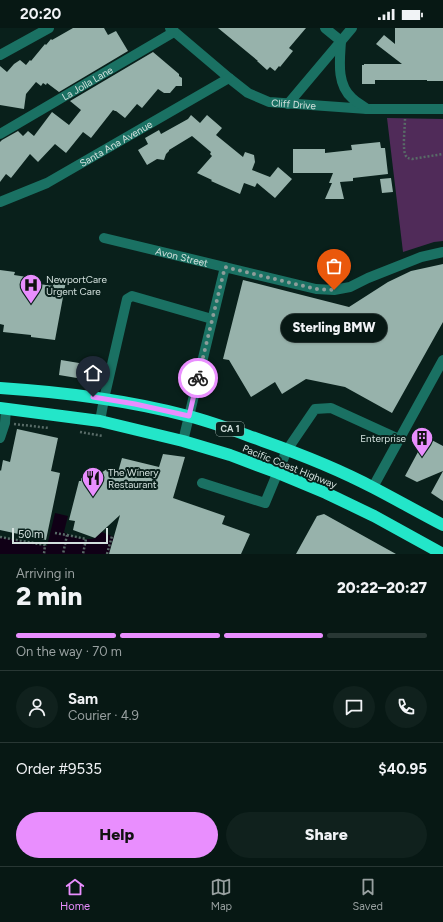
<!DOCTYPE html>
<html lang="en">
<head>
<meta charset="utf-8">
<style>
  body { margin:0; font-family:Figtree,sans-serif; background:#10211d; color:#f1f3f6; height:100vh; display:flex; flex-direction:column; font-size:15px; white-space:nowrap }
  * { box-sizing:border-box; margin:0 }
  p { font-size:13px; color:#98a0a0 }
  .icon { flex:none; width:22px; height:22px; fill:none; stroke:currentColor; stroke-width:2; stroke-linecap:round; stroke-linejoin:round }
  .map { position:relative; height:526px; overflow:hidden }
  .drawer { display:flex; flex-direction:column; background:#071814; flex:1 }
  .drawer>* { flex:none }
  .scale { position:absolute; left:12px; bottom:10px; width:96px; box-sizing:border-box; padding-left:4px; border:2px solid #d3e1de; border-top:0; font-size:11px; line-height:14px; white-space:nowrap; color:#d3e1de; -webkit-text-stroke:3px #09201b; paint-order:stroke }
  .pin { position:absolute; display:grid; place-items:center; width:34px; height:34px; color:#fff; margin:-41px -17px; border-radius:50% 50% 50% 0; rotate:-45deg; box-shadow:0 0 4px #0007 }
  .pin .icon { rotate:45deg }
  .courier { position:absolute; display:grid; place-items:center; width:40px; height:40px; margin:-20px; border:3px solid #e98efe; border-radius:50%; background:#fff; color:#222; box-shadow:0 1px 5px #0007 }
  .bubble { position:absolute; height:28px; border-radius:14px; background:#071814; box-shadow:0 1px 3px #0004,0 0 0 1px #283734; font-size:13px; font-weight:800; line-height:28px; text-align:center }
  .head em { font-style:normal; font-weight:800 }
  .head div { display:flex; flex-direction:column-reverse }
  .head { display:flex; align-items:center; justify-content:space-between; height:68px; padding:0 16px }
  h1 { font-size:26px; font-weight:800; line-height:30px }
  .bar { display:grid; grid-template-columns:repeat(4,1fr); gap:6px 4px; align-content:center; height:48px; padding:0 16px }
  .bar i { height:5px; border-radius:3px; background:#283734 }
  .bar .selected { background:#e98efe }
  .bar p { grid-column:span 4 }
  .line { display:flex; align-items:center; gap:10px; padding:0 16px; border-top:1px solid #283734 }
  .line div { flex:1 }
  .round { display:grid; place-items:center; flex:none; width:42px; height:42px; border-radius:21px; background:#10211d }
  .primary-button { display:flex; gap:8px; margin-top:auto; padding:8px 16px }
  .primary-button a { flex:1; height:46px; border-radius:24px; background:#e98efe; color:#111; font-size:16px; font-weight:800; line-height:46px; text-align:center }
  .primary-button a+a { background:#10211d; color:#f1f3f6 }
  .status { display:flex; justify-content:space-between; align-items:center; height:28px; padding:0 20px; background:#071814; direction:ltr }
  .status svg { height:11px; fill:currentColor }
  .dock { display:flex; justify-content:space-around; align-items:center; height:56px; border-top:1px solid #283734; background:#071814; font-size:11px; color:#98a0a0 }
  .dock a { display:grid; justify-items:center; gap:2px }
  .dock .selected { color:#e98efe }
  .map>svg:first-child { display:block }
</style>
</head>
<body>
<div class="status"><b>20:20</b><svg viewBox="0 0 49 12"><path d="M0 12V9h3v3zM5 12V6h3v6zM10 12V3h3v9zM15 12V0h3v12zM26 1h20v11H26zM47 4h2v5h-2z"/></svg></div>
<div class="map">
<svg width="443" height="526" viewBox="0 0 443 526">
  <rect width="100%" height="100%" fill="#09201b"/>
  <path fill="#502b59" d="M387,90L443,91V213L434,214L403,224Z"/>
  <path fill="#100016" d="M55,485L68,488L64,504C70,509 87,513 95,510C97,509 100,505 102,504L119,511V513H112L109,526H0V509L47,518Z"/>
  <path fill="#97b2ab" d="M73,0H104L108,7L116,3L128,23L59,64L47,55L46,57L43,55L41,58L36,54L26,66L24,81L0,77V38L7,44L14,36L20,32L26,37L30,32L31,33L45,16L46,17L51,11L52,12Z
    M218,0H306L289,20L293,23L280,39L279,38L275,43L270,39L267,42L257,33H258Z
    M395,0H443V53H427V52H375V56H362V37H364V36H402L376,16L384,7L395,16Z
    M153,24L179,46V48L182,50V58H176L170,65H164L158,61L142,80L137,76L125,90L116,83H115L113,82L91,110L83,104L66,125L55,116L38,134L30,126L11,150L6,146L0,154V114L2,112L18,103L23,108L28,103L34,108L52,84L69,97L81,82L70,73Z
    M191,87L200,95L207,87L222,100L216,107L243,129L245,124L254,127L255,134L252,142L270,149L278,139L292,151L275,170L257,155L255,159L244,155L240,166L211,153L212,152L197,145L212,128L210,126L211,124L192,108L169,122V123L166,126L164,132L157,131L147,137L138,122L148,116L145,110L159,102L161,106L188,91Z
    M380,114L381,120H385L388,146L353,150V153L340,154L344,171H325L332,155H329L333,145H293V121H325V125L352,122L351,117Z
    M391,150L393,164L382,165L380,151Z
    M443,236V294L392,385L345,359L306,351L282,366L275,354L251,369L229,332L223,331L243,252L349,279L388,254L411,243Z
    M0,242L15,244L14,247L27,249L26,254L53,258L54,251L66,253L55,312L31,309V307L3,304L4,297L0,296Z
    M61,332L91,337L89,352L59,347Z
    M17,401L58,410L51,443L60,445L46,512L0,502V442L1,443L3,432L10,434Z
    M426,409L443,418V443L417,454L405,448Z
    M163,426L185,429L173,470L225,488L222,496L250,506L241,526H109L120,487L95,510L73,502L75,493L69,492L79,453H81V450L90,452L91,449H95L107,441L118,444L122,430L159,439Z
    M443,443V473L431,465Z
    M324,486L396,526H296L317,488Z"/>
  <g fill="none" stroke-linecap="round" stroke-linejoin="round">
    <path stroke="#586b67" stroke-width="2.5" stroke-dasharray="2 2" stroke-linecap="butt" d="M405,91C405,98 402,123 406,128C408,131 409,130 412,131L443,126
      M14,396L49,400
      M80,404L103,408
      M55,505L67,507L63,526
      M67,507L86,511L83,526
      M0,509L45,517L44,526
      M107,526L112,508"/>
    <g stroke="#1a7163" stroke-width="10">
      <path id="s1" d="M170,0L229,50L248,65L269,74L367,81H443"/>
      <path d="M325,0L341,13"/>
      <path d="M341,13C340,31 336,56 352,70C356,74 362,77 367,81"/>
      <path d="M0,27L49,0"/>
      <path d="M288,76L352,0"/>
      <path id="s2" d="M0,106L174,4"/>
      <path id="s3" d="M0,174L47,155L229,50"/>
      <path id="s4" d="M104,210L316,261L334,262L350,259L368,250L421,229L443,224"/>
      <path d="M100,393L104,371L127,271L132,268L212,291"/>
      <path d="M0,410L5,395L6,380"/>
      <path d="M183,413L225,239"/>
      <path d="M202,455L265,475L287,422L315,381L331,380L399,411"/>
      <path d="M373,459L443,332"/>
    </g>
    <path stroke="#23e6c9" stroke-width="12" d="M0,360C63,364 127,372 188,388C213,394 238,404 263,413C300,426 338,441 374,460C397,472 420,485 443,497
      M0,380L100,393L183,413L230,427L278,445L326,465L374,488L443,526"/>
  </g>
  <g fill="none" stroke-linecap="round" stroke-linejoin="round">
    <path stroke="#8c9d9a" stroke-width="4" stroke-dasharray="0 7.2" d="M198,350L225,239L316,261L334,262"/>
    <path stroke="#e98efe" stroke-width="5" d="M93,369L135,376L189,388L198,350"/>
  </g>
  <defs>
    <g id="hospital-pin" transform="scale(1.15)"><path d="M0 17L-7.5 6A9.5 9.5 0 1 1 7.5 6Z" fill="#e98efe" stroke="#09201b"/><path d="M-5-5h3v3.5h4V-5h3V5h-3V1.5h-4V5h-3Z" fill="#111"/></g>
    <g id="building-pin" transform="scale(1.15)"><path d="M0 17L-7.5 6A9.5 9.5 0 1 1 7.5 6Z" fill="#e98efe" stroke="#09201b"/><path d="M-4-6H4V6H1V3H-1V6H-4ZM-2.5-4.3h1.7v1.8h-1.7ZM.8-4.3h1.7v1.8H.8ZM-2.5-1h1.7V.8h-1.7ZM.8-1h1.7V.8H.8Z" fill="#111"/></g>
    <g id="restaurant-pin" transform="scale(1.15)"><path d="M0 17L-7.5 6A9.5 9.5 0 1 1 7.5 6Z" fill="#e98efe" stroke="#09201b"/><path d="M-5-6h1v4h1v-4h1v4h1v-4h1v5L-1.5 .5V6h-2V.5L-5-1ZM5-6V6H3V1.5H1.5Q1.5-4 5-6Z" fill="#111"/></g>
  </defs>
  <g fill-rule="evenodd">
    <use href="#hospital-pin" x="31" y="257"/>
    <use href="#building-pin" x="422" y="410"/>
    <use href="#restaurant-pin" x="93" y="450"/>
  </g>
  <g text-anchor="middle" stroke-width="4" stroke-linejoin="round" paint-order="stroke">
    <rect fill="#09201b" stroke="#96a7a4" stroke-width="1" x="216" y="394" width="28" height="14" rx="3"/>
    <g font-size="9" font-weight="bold" fill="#d3e1de">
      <text x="230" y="404">CA 1</text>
    </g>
    <g font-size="10" fill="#d3e1de" stroke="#09201b">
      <text dy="4" stroke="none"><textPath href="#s2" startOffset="101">La Jolla Lane</textPath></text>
      <text dy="4" stroke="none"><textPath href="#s1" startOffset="149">Cliff Drive</textPath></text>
      <text dy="4" stroke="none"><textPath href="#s3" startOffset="130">Santa Ana Avenue</textPath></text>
      <text dy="4" stroke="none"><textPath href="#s4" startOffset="80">Avon Street</textPath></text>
      <text transform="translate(290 438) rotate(22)" y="4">Pacific Coast Highway</text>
    </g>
    <g font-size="10" fill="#d3e1de" stroke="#09201b" text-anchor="start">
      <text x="46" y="255">NewportCare<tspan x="46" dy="12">Urgent Care</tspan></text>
      <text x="406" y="414" text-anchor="end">Enterprise</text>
      <text x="108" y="448">The Winery<tspan x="108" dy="12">Restaurant</tspan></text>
    </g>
  </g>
</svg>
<div class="scale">50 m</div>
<div class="pin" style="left:334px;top:262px;background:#ea580c"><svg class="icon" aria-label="bag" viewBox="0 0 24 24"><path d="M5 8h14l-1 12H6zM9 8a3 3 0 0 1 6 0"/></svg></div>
<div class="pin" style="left:93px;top:369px;background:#1f2937"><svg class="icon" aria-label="home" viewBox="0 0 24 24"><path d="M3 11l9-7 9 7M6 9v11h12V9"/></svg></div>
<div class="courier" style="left:198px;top:350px"><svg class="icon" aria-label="bike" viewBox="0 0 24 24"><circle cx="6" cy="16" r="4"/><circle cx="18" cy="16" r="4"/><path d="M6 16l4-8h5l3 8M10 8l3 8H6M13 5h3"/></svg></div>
<div class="bubble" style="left:281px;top:286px;width:106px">Sterling BMW</div>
</div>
<section class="drawer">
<div class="head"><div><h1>2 min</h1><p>Arriving in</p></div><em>20:22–20:27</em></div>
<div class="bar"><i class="selected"></i><i class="selected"></i><i class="selected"></i><i></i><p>On the way · 70 m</p></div>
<div class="line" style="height:72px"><a class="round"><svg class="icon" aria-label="person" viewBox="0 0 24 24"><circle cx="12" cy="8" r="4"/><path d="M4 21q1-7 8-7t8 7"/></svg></a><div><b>Sam</b><p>Courier · 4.9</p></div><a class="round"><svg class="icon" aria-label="chat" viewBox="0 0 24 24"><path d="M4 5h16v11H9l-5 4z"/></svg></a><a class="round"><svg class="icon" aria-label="phone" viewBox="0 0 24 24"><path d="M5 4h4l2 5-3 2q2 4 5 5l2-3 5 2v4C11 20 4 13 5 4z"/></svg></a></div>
<div class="line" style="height:52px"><div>Order #9535</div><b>$40.95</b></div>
<div class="primary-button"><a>Help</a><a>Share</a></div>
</section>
<nav class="dock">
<a class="selected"><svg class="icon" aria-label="home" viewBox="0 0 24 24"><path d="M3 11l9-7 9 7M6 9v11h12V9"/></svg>Home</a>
<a><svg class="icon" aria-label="map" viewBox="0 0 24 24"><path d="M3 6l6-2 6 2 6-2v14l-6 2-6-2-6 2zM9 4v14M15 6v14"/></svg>Map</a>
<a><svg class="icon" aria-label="saved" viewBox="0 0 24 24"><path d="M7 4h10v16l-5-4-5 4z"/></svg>Saved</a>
</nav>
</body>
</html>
